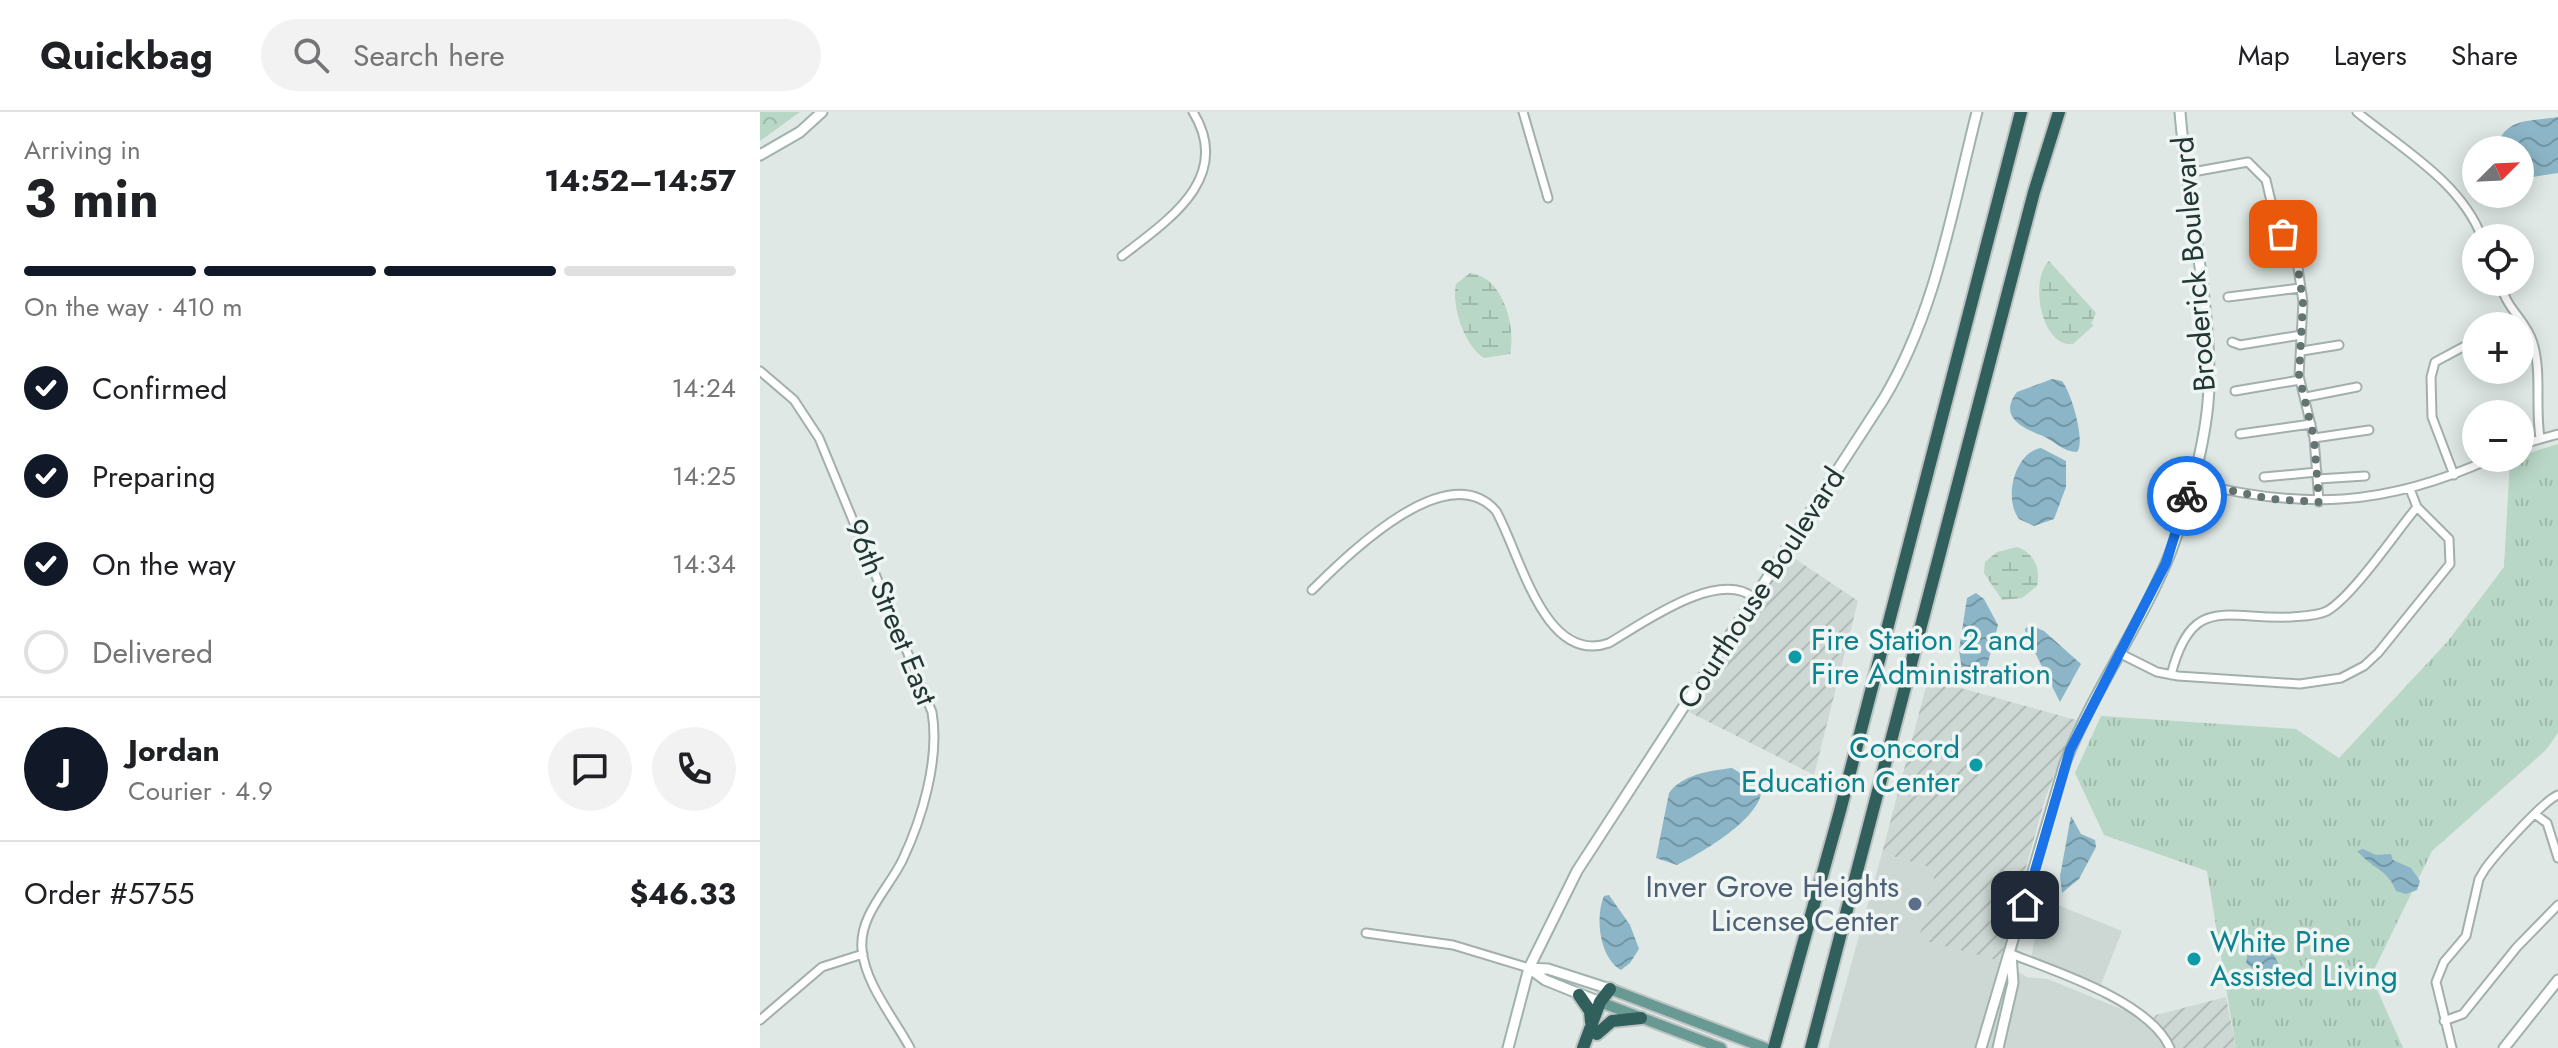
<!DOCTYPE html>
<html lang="en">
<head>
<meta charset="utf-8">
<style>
  body { margin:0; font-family:Jost,sans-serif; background:#f2f2f2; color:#202124; height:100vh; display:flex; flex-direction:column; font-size:30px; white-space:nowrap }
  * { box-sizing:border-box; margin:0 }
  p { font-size:26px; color:#757577 }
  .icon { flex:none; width:44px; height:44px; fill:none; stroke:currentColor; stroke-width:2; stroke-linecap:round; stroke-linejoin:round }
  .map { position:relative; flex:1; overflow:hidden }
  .panel { display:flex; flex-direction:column; background:#fff; width:760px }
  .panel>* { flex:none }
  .needle { width:52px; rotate:66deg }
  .controls { position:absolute; left:1702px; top:24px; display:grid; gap:16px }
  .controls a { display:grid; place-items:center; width:72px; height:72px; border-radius:50%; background:#fff; box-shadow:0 4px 20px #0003; font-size:40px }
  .pin { position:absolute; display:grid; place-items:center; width:68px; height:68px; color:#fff; margin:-34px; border-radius:16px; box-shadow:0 4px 12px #0006 }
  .courier { position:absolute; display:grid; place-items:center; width:80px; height:80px; margin:-40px; border:6px solid #1a73e8; border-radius:50%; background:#fff; color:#222; box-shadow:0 2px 10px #0007 }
  .overview em { font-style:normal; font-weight:700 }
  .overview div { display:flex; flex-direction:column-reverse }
  .overview { display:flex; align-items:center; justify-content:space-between; height:136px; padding:0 24px }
  h1 { font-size:52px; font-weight:700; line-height:60px }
  .bar { display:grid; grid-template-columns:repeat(4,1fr); gap:12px 8px; align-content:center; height:96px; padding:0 24px }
  .bar i { height:10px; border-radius:6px; background:#e0e0e0 }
  .bar .on { background:#111827 }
  .bar p { grid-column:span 4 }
  .line { display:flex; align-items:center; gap:20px; padding:0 24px; border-top:2px solid #e0e0e0 }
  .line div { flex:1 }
  .round { display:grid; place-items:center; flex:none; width:84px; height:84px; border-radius:42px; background:#f2f2f2 }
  ol { padding:0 24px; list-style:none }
  li { display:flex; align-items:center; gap:24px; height:88px }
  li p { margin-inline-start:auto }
  li .icon { padding:8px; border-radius:50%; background:#111827; color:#fff; stroke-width:4 }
  li:last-child { color:#757577 }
  li i { width:44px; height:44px; border:4px solid #e0e0e0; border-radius:50% }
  header { display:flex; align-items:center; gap:48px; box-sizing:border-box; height:112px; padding:0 40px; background:#fff; border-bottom:2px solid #e0e0e0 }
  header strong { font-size:38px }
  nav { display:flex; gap:44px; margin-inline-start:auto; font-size:28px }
  .search { width:560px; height:72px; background:#f2f2f2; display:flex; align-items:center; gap:20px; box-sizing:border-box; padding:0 28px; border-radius:44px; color:#757577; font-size:30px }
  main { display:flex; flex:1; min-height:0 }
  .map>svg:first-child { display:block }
</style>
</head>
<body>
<header>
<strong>Quickbag</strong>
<div class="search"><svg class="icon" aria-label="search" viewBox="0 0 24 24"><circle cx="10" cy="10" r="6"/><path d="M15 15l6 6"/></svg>Search here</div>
<nav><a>Map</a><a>Layers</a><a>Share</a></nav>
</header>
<main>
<section class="panel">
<div class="overview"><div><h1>3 min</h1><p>Arriving in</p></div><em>14:52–14:57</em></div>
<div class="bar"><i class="on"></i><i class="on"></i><i class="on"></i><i></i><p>On the way · 410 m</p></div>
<ol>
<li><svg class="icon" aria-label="check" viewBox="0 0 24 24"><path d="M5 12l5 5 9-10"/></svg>Confirmed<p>14:24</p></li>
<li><svg class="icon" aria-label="check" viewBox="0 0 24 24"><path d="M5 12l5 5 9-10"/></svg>Preparing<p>14:25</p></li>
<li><svg class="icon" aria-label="check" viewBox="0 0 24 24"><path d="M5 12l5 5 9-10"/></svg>On the way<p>14:34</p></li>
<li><i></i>Delivered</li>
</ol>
<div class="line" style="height:144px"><b class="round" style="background:#111827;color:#fff">J</b><div><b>Jordan</b><p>Courier · 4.9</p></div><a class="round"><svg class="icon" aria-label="chat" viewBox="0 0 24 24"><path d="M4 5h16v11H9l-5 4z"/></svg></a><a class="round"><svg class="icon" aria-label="phone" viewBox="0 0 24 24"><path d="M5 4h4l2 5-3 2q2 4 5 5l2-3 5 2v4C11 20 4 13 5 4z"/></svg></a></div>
<div class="line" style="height:104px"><div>Order #5755</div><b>$46.33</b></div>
</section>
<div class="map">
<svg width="1798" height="936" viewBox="0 0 1798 936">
  <defs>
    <pattern id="industrial-furrows" width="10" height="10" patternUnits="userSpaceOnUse" patternTransform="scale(2)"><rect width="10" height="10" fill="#cdd8d4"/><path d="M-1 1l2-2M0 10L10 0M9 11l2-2" fill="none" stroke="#b0bab6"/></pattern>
    <pattern id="grass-tufts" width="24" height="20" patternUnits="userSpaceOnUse" patternTransform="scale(2)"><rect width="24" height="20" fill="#b9d7c6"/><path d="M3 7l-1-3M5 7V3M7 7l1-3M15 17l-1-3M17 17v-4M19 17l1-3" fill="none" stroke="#9fb9ab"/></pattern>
    <pattern id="forest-crowns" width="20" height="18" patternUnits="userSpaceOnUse" patternTransform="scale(2)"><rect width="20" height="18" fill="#b9d7c6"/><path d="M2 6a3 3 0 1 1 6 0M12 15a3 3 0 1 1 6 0" fill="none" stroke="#9fb9ab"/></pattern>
    <pattern id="wetland-marsh" width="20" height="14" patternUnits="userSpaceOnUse" patternTransform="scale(2)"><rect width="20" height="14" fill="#b9d7c6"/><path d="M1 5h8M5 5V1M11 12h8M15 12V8" fill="none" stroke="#9fb9ab"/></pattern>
    <pattern id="water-waves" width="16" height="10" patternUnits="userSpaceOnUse" patternTransform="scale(2)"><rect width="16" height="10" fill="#8cb6c8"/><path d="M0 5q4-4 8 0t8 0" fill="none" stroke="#7295a3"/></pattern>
  </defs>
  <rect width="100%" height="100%" fill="#dfe8e5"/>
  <path fill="#cdd8d4" d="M1122,741L1176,757L1160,827L1235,847L1267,865L1288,867L1383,906L1404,936H1068Z
    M1283,787L1362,819L1340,875L1271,846Z"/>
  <path fill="url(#industrial-furrows)" d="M1028,442L1098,489L1054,663L929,600Z
    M1168,567L1316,608L1285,687L1240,849L1159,827L1176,757L1122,741Z
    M1466,885L1476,936H1404L1389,913L1396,903Z"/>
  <path fill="url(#grass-tufts)" d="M1798,332V621L1786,638L1672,739L1611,864L1643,936H1476L1447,759L1344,723L1315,661L1341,604L1536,617L1579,646L1688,529L1744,455L1750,347Z"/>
  <path fill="url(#forest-crowns)" d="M0,0H40L0,29Z"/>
  <path fill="url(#wetland-marsh)" d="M1289,149L1336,201L1331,212L1334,213L1313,232C1281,235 1269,168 1289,149Z
    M710,161C743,165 756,213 750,242L724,246C705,235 691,194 696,172Z
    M1257,435C1274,441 1281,456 1277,474L1262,486L1242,488L1224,461L1225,450L1237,440Z"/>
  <path fill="url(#water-waves)" d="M1798,5V61L1760,67V38H1736C1744,5 1768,10 1798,5Z
    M1292,267L1302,269C1311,280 1326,329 1317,340C1303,340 1296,330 1283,324C1265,317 1237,306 1257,280Z
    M1281,336L1306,349V375L1294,407L1274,414L1259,407C1243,386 1255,340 1281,336Z
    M1216,481L1224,487L1238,513L1226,558L1213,567L1202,559L1199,538L1207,486Z
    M1270,513L1284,519L1321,552L1300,590L1266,523L1265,517Z
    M972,656L1001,674C1007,703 942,741 917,753L896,746L909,681C923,662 949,659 972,656Z
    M1311,704L1321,722L1335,728L1336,735L1319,767L1302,781L1300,764Z
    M1603,737L1616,743L1631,742L1633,748L1651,756L1660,769L1657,778L1646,782L1636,779C1628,758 1612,756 1597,739Z
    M849,783L870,813L879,837L870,851L861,858C839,845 835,805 844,784Z
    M1500,826L1507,830L1526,866L1498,861L1486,851L1488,840Z"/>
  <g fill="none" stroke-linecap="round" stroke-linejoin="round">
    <g stroke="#a3afac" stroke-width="11">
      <path id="street" d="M763,0L788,86
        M1597,0C1641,36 1702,71 1722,126
        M1427,61L1488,50L1506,68L1514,102L1537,149L1543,190L1539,264L1554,326L1559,390
        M362,144C407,109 474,66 433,0
        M1741,170C1744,196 1766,207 1773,231C1782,261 1775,294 1780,326
        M1468,185L1540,176
        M1744,214L1760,208
        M1472,230L1480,233L1541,223
        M1542,239L1579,233
        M0,259L34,288L59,326L172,600C180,647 162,707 142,749C128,777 99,804 102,837C105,872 134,906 150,936
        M1475,279L1540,268
        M1546,285L1597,275
        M1480,322L1551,312
        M1554,326L1609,318
        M1760,333L1798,322
        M1694,363L1672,305L1671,265L1675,250L1716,228
        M1504,365L1557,360
        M1558,367L1605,364
        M1431,370C1542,398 1626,395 1732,346
        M552,478C587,444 687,343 736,399C760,441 784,554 849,531C882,512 958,456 994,486
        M1359,541L1397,560L1418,564L1540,572L1581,566L1604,554L1618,541L1690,452L1689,427L1657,395L1650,377
        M1411,563C1432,481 1466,508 1531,505C1543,504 1557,504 1567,499C1593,484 1636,420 1657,395
        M1776,703L1787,711L1798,746
        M606,821L693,833L769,856
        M1251,842C1298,860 1390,890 1410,936
        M0,908L62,855L103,842
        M1684,909L1703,902L1757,835L1798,793
        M1692,936L1676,870L1684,850L1706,824L1719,767L1725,757C1735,743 1785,687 1798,683"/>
    </g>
    <g stroke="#9fb2ae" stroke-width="13">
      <path id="secondary" d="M0,43L40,20L62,0
        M769,856L788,857L850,877
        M769,856L785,868L840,890
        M748,936L769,856L817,759L1123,288C1176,200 1192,98 1217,0
        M1221,936L1305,651C1334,577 1382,512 1411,439C1429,392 1448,323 1449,273C1450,182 1427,90 1420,0
        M1238,936L1253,871L1251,842
        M1744,936L1798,868"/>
    </g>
    <g stroke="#bdc3c2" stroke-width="14">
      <path id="primary" d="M850,877L1005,936
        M840,890L961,936"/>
    </g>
    <g stroke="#bdc3c2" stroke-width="16">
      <path id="highway" d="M819,883L830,899L831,910
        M837,922L852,909L881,906
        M823,936L840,890L850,877
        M1014,936L1080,699L1261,0
        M1051,936L1274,80L1299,0"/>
    </g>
    <use href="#street" stroke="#fff" stroke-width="7"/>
    <use href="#secondary" stroke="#fff" stroke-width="9"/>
    <use href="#primary" stroke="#689993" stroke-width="10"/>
    <use href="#highway" stroke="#315f5c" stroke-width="12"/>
  </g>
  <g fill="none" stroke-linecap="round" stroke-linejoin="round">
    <path stroke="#647471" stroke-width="8" stroke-dasharray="0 14.4" d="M1427,384L1431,370L1510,387L1559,390L1554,326L1539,264L1543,190L1537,149L1523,122"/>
    <path stroke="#1a73e8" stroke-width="10" d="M1265,793L1310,638L1406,451L1427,384"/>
  </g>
  <g fill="#0f9aa8" stroke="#eef5f3" stroke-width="3">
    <circle cx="1035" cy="545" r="8"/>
    <circle cx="1216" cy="653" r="8"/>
    <circle cx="1434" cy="847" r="8"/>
  </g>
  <circle fill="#5c6f8a" stroke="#eef5f3" stroke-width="3" cx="1155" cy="792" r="8"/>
  <g text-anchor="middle" stroke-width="7" stroke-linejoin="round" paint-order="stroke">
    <g font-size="30" fill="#223633" stroke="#eef5f3">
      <text transform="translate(1434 152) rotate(-95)" y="10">Broderick Boulevard</text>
      <text transform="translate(1001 476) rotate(-57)" y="10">Courthouse Boulevard</text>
      <text transform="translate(131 500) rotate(68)" y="10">96th Street East</text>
    </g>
    <g font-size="30" fill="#0d838f" stroke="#eef5f3" text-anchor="start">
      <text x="1051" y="538">Fire Station 2 and<tspan x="1051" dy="34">Fire Administration</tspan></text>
      <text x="1200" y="646" text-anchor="end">Concord<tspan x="1200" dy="34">Education Center</tspan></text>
      <text x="1450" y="840">White Pine<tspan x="1450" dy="34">Assisted Living</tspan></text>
    </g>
    <g font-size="30" fill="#4e5e75" stroke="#eef5f3" text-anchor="end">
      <text x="1139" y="785">Inver Grove Heights<tspan x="1139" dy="34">License Center</tspan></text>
    </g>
  </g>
</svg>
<div class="controls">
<a><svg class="needle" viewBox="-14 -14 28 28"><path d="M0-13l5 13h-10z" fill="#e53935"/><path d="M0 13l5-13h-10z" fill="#757577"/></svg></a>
<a><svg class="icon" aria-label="locate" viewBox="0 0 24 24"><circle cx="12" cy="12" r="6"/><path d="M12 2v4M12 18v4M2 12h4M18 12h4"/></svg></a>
<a>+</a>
<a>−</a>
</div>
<div class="pin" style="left:1523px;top:122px;background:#ea580c"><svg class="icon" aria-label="bag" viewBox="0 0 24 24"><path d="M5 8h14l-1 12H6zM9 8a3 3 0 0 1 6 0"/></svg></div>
<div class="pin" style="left:1265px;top:793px;background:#1f2937"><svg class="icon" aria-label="home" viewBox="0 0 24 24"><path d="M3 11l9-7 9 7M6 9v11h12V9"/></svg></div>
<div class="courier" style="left:1427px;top:384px"><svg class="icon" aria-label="bike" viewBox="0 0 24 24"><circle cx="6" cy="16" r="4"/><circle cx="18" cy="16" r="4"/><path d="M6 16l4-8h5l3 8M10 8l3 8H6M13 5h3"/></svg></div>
</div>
</main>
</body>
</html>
